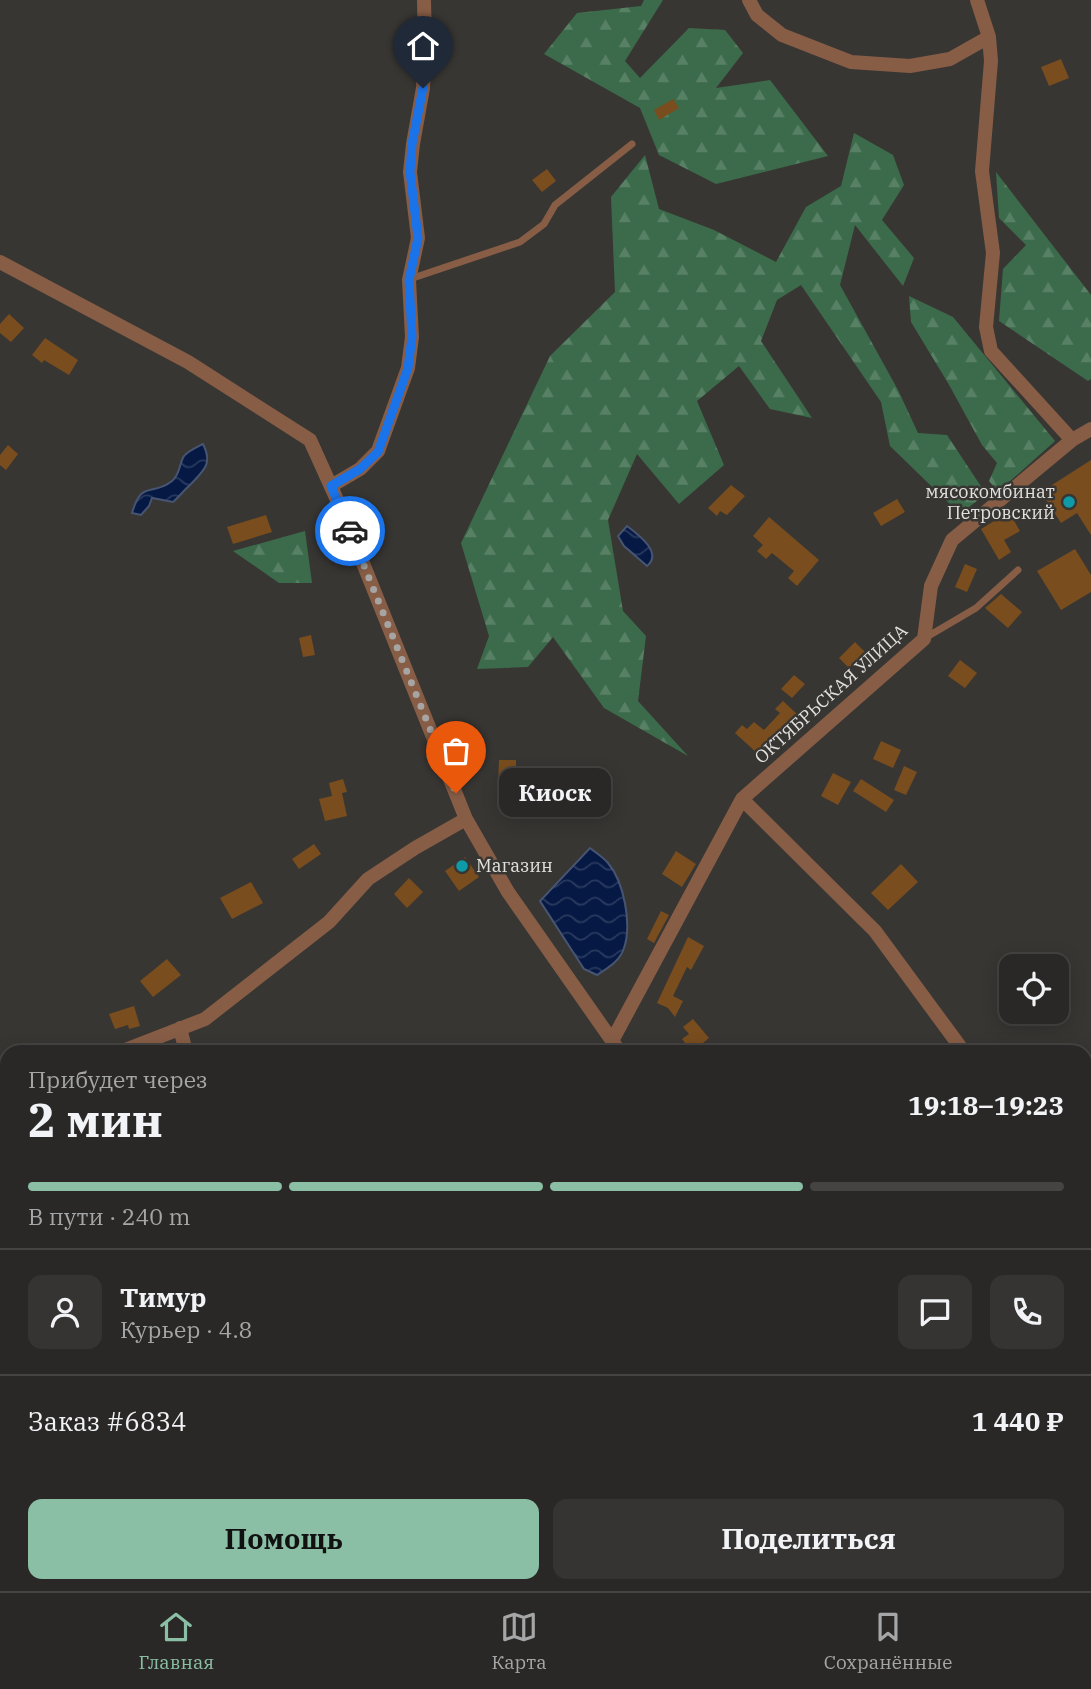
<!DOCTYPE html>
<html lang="ru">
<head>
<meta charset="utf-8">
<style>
  body { margin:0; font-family:"IBM Plex Serif",serif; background:#363432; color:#f1f3f6; height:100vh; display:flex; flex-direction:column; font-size:26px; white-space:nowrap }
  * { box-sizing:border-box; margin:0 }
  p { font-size:23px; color:#a5a6a7 }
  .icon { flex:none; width:38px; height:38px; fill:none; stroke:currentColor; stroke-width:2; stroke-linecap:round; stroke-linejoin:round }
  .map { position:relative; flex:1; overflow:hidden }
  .details { position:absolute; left:0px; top:1045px; width:1092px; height:548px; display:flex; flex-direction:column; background:#2a2826; border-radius:21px 21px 0 0; box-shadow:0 4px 18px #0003,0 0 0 2px #464443 }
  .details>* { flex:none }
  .controls { position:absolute; left:999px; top:954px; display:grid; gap:14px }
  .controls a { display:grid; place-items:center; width:70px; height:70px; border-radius:14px; background:#2a2826; box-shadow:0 4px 18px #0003,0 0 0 2px #464443; font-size:35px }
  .pin { position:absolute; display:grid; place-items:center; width:60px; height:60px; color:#fff; margin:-72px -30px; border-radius:50% 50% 50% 0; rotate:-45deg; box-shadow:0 0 7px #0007 }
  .pin .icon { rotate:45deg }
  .courier { position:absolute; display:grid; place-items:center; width:70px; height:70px; margin:-35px; border:5px solid #1a73e8; border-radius:50%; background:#fff; color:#222; box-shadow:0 2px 9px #0007 }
  .bubble { position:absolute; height:49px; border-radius:14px; background:#2a2826; box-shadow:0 4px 18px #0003,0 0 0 2px #464443; font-size:23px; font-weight:800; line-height:49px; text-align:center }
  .headline em { font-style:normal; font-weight:800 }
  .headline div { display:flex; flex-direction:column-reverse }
  .headline { display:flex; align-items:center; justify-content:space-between; height:119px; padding:0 28px }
  h1 { font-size:46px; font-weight:800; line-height:52px }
  .bar { display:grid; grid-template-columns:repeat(4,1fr); gap:10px 7px; align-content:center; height:84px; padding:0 28px }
  .bar i { height:9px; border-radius:5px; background:#464443 }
  .bar .selected { background:#8abfa5 }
  .bar p { grid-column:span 4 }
  .line { display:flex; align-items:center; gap:18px; padding:0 28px; border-top:2px solid #464443 }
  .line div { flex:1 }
  .round { display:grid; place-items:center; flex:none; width:74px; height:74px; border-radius:14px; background:#363432 }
  .cta { display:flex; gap:14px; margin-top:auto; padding:14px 28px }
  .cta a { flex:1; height:80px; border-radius:14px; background:#8abfa5; color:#111; font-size:28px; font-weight:800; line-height:80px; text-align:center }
  .cta a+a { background:#363432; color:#f1f3f6 }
  .menu { display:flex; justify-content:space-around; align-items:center; height:98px; border-top:2px solid #464443; background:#2a2826; font-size:19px; color:#a5a6a7 }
  .menu a { display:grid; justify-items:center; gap:4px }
  .menu .selected { color:#8abfa5 }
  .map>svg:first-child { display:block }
</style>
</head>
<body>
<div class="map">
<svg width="1091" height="1591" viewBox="0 0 1091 1591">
  <defs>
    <pattern id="forest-firs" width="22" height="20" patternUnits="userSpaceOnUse" patternTransform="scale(1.75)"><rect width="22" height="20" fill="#3b6b4a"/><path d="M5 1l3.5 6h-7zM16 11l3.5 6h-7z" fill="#578064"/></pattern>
    <pattern id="water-waves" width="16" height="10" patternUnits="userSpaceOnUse" patternTransform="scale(1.75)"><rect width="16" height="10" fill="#051944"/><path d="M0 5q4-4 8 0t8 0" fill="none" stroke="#293a5f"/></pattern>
  </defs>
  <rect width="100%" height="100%" fill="#383633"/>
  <path fill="url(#forest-firs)" d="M644,0H663L625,61L640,78L689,28L725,30L743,53L716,88L770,80L828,156L716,184L659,155L640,108L544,54L577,13L641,6Z
    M854,133L893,155L904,185L882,220L914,258L903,286L855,225L840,285L898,390L918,433L947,435L986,494L960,514L890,446L881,402L801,285L777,300L761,341L812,418L770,409L739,366L697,401L724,465L679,504L637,454L608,520L623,611L646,636L638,701L688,756L604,708L553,637L528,667L477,669L489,636L461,543L550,356L615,292L611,197L645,155L659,209L714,230L776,262L806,207L841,186Z
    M996,172L1091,295V379L1088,381L999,321L1003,269L1026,245L999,218Z
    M909,296L953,317L1055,441L998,492L989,481L997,463L982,445L948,383L911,322Z
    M305,531L312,583H279L233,551Z"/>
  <path fill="url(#water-waves)" stroke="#475572" stroke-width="2" d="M203,444C213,464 204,470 190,485C184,490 180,496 173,502L152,498L149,506L141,515L132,513C142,479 152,497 172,481C180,475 179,464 184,456C188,451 197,447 203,444Z
    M627,526C639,535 663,553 647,566L624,546L618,536Z
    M590,848C596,853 603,857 608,863C624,882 632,924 624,948C620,961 608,968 597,975L584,969L540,901Z"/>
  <path fill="#794d1e" d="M1061,59L1069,78L1049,86L1041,67Z
    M673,99L679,108L659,120L654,110Z
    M547,169L556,181L542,192L532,180Z
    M9,314L24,328L11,342L0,333V324Z
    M45,338L78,360L69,375L44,360L42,363L32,355Z
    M8,445L18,454L6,470L0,465V455Z
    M1091,460V535L1077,513L1061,523L1041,492Z
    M731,485L745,496L727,515L720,511L717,516L708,508Z
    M897,499L905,512L881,526L873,513Z
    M1009,512L1020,531L1004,540L1011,552L999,560L981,529Z
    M266,515L272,532L233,544L227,527Z
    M769,517L819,560L797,586L788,578L794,571L772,553L766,559L757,551L763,545L753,536Z
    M1075,549L1091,575V592L1061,610L1037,571Z
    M965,564L977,569L967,592L955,587Z
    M1001,594L1022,612L1008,628L985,608Z
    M311,635L315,655L303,657L299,638Z
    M855,642L865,652L849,668L839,658Z
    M960,660L977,673L965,688L948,676Z
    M794,675L805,684L792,698L781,689Z
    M783,701L798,715L785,728L783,726L758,754L735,733L742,725L747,729L754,722L764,730L780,713L775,709Z
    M881,741L901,750L893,768L873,759Z
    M499,760H516V784H498Z
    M904,766L917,772L906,795L894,790Z
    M833,773L851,782L838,805L821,796Z
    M343,779L347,792L342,793L347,816L325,821L319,799L332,796L329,783Z
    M861,779L894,800L886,812L853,791Z
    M314,844L321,854L299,869L292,859Z
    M676,851L696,864L682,887L662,874Z
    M465,857L479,877L459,891L445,871Z
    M901,864L918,882L888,910L871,893Z
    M409,878L423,892L407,908L394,894Z
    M251,882L263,903L232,919L220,898Z
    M661,911L669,915L654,943L647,939Z
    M688,937L704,946L691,970L687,967L673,996L683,1001L675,1017L668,1008L657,1003Z
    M167,959L181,975L153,997L140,981Z
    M134,1006L140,1026L129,1029L128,1025L115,1029L109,1014Z
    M693,1019L709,1038L692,1052L682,1039L689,1034L683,1027Z"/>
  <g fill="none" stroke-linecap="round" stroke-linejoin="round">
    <path stroke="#875d46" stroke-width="7" d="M410,279L520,242L544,224L555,205L632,144
      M925,638L976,608L1018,570"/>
    <path stroke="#875d46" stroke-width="14" d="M749,0L757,15L782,35L851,62L910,66L950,59L989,37
      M977,0L989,37L991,61L982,171L993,253L986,327L991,351L1072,440
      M0,262L188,362L310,440L342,511L466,819L508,892L620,1052
      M331,486L360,469L378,451L408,368L412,337L409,280L418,238L410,172L413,144L423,88L425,46L424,0
      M742,799L875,931L964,1052
      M180,1028L186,1052
      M612,1041L742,799L924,639L931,586L952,540L1072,440L1091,429
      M120,1052L205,1019L329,922L368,879L415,848L466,819
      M0,1092L7,1090
      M1085,1453L1091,1456
      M475,1586L484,1591
      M685,1586L698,1591
      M577,1591L582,1586"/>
  </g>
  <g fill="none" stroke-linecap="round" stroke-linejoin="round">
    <path stroke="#a6a5a3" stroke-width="7" stroke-dasharray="0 12.6" d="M350,531L456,793"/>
    <path stroke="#1a73e8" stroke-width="9" d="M350,531L331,486L360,469L378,452L408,368L412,337L409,280L418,238L410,172L412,144L423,88"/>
  </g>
  <g fill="#0f9aa8" stroke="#383633" stroke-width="2.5">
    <circle cx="1069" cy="502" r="7"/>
    <circle cx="462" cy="866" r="7"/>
  </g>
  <g text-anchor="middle" stroke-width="5" stroke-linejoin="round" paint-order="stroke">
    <g font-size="18" fill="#e2e1df" stroke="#383633" text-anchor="end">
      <text x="1055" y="498">мясокомбинат<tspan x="1055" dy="21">Петровский</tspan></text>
      <text x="476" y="872" text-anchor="start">Магазин</text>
    </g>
    <g font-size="18" fill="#e2e1df" stroke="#383633">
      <text transform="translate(831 694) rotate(-42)" y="6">ОКТЯБРЬСКАЯ УЛИЦА</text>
    </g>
  </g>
</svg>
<div class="controls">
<a><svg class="icon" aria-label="locate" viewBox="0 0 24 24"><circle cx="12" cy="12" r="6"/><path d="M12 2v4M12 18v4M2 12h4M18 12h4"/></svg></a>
</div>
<div class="pin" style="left:456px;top:793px;background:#ea580c"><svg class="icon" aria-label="bag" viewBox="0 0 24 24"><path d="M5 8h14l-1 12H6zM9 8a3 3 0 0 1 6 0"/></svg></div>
<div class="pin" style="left:423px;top:88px;background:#1f2937"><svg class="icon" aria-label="home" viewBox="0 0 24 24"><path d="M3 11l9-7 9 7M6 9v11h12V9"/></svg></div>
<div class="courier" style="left:350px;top:531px"><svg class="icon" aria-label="car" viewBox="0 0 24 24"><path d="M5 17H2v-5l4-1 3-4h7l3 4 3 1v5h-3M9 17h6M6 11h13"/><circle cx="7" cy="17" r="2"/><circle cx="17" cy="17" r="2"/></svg></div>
<div class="bubble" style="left:499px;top:768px;width:112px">Киоск</div>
<section class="details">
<div class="headline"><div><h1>2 мин</h1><p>Прибудет через</p></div><em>19:18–19:23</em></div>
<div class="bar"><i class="selected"></i><i class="selected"></i><i class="selected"></i><i></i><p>В пути · 240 m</p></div>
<div class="line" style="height:126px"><a class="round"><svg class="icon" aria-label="person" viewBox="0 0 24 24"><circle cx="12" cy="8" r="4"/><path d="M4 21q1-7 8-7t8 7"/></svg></a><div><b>Тимур</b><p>Курьер · 4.8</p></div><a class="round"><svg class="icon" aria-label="chat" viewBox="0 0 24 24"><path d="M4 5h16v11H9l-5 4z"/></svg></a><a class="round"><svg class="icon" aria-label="phone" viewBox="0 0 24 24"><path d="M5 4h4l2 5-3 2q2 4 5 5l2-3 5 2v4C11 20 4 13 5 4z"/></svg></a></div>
<div class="line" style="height:91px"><div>Заказ #6834</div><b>1 440 ₽</b></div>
<div class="cta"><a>Помощь</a><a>Поделиться</a></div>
</section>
</div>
<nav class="menu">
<a class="selected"><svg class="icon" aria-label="home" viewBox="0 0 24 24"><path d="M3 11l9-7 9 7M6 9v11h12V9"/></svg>Главная</a>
<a><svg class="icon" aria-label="map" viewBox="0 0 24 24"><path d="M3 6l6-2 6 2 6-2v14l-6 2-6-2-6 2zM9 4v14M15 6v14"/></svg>Карта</a>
<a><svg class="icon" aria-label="saved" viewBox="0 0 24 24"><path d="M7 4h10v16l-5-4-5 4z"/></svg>Сохранённые</a>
</nav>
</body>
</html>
